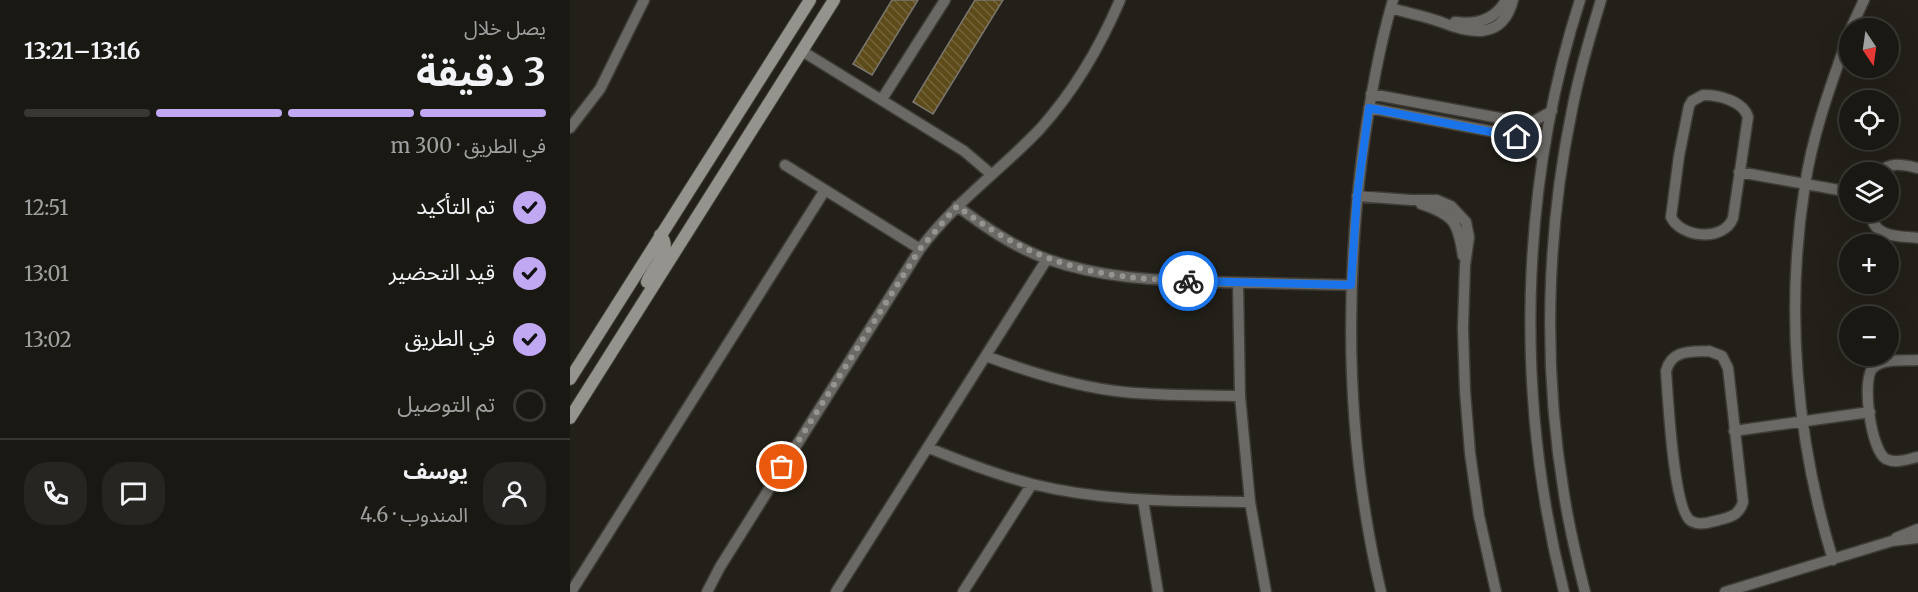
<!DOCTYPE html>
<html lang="ar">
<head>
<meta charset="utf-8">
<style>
  body { margin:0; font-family:Merriweather,"Noto Sans Arabic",serif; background:#272521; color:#f1f3f6; direction:rtl; height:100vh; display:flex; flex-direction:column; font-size:22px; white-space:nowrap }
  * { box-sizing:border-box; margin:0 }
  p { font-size:20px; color:#9fa0a0 }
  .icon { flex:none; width:33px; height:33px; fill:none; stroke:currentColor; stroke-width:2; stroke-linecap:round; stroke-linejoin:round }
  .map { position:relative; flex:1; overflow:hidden; direction:ltr }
  .side { display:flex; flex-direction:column; background:#1a1813; width:570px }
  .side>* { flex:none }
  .needle { width:39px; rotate:167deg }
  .buttons { position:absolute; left:1269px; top:18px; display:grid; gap:12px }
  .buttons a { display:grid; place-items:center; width:60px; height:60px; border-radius:50%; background:#1a1813; box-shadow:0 6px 24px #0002,0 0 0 2px #383733; font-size:30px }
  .pin { position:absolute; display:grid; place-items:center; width:51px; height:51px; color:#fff; margin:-26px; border:3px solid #fff; border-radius:50%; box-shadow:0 2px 6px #0007 }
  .courier { position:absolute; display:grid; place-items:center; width:60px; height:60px; margin:-30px; border:4px solid #1a73e8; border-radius:50%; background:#fff; color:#222; box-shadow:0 2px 8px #0007 }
  .overview em { font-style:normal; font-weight:700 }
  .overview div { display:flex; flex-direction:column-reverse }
  .overview { display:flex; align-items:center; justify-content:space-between; height:102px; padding:0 24px }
  h1 { font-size:39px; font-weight:700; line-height:45px }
  .bar { display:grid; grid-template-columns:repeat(4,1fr); gap:9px 6px; align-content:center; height:72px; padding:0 24px }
  .bar i { height:8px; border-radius:4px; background:#383733 }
  .bar .active { background:#c1a8f3 }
  .bar p { grid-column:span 4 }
  .line { display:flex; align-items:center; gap:15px; padding:0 24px; border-top:2px solid #383733 }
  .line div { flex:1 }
  .round { display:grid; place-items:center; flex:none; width:63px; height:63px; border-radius:24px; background:#272521 }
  ol { padding:0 24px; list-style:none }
  li { display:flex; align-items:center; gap:18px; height:66px }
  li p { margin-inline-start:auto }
  li .icon { padding:6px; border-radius:50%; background:#c1a8f3; color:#111; stroke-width:4 }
  li:last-child { color:#9fa0a0 }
  li i { width:33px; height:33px; border:3px solid #383733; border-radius:50% }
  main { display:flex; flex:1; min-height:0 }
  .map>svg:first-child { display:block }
</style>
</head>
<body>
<main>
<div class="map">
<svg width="1348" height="592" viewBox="0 0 1348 592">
  <defs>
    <pattern id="building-back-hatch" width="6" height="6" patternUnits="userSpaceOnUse" patternTransform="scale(1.5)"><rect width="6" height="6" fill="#5d4b1a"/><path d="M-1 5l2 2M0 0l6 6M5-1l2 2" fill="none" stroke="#73643a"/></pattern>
  </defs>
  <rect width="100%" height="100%" fill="#232019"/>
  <path fill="url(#building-back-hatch)" stroke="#7a766e" stroke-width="1.5" d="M322,0H348L302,75L283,64Z
    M405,0H433L363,114L343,102Z"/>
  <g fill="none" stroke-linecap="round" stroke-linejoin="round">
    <g stroke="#3f3c36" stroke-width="13">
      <path id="street" d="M821,8C837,13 855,16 871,22C900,34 933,40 943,0
        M885,22C906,25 925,20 936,0
        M1281,28L1294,0
        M232,51L394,151L421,174
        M801,94L951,122L964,121L982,111
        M1133,95C1149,95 1173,101 1178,117L1163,218C1154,242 1111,238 1101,217L1109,156L1119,106L1122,101Z
        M312,99L375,0
        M799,108L941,135L959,143L973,157
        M0,128L30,89L74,0
        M215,165L350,249
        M1169,172L1280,192
        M1310,172C1321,161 1334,165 1348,168
        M787,196L841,200H867L881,206L896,222L899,237L895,265L893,328L895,391L900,453L909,516L926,592
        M851,204C884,215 888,222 893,256
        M387,206C415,227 444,247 477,259C530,278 584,280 639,282C686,283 734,284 781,285
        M1301,212C1302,238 1328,236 1348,238
        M668,283L670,396L680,502L696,592
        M1139,351L1152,356L1158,368L1173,502C1169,515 1161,517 1149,520C1140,522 1130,526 1121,521C1103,510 1098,395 1096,371C1102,349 1121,352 1139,351Z
        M416,356C461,373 506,387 554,392C592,396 631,395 670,396
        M1348,360C1335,361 1313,358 1303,368C1291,379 1301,451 1316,459C1326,464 1338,459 1348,457
        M1164,431L1300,412
        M359,448C393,462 427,475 462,484C534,502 607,501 680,502
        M573,500L588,592
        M1326,538L1348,529
        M1263,560C1226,439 1215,310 1235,185C1243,132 1262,82 1280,31
        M1,592L255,190
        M137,592L150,567L350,249C385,202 430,171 470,129C504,91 530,47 550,0
        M266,592L477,259
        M393,592L462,484
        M811,592C777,449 774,302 792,157C799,104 808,51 823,0
        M994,592C945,399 949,190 1010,0
        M1015,592C1007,560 999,527 994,494C973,368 976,235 1002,110C1009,73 1020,36 1031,0
        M1155,592L1322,541L1348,538"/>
    </g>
    <g stroke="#3f3c36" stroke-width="14">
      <path id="secondary" d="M77,282C83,266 104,249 90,235
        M0,379L240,0
        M0,418L264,0"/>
    </g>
    <use href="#street" stroke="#6a6965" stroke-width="10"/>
    <use href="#secondary" stroke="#95938d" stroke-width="12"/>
  </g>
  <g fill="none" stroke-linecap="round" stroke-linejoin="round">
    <path stroke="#96948f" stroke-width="6" stroke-dasharray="0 10.8" d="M212,467L350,249L387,206C465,264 522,278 618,281"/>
    <path stroke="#1a73e8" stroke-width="8" d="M618,281L781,285L787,196L799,108L947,137"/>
  </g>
</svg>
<div class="buttons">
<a><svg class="needle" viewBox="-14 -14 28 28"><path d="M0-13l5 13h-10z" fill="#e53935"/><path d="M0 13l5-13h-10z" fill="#9fa0a0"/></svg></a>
<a><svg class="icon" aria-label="locate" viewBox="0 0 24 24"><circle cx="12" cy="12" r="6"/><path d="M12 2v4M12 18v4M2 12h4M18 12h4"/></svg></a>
<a><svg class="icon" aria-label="layers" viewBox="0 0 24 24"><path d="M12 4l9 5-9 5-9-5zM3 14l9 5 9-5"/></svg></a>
<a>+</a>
<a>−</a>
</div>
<div class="pin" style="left:212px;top:467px;background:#ea580c"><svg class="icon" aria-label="bag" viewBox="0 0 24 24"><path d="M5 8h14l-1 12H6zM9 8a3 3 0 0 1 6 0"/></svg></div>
<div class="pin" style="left:947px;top:137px;background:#1f2937"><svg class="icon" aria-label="home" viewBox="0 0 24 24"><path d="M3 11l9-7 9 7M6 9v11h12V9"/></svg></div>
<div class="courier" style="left:618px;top:281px"><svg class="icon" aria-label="bike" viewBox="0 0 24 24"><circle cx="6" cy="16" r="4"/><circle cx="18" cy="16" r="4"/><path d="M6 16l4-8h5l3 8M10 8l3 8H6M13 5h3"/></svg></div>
</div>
<section class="side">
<div class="overview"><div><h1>3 دقيقة</h1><p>يصل خلال</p></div><em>13:16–13:21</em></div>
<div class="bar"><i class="active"></i><i class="active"></i><i class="active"></i><i></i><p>في الطريق · 300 m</p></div>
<ol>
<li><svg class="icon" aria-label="check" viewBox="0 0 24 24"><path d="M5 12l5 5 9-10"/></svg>تم التأكيد<p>12:51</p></li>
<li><svg class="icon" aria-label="check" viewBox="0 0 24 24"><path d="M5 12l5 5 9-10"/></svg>قيد التحضير<p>13:01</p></li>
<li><svg class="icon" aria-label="check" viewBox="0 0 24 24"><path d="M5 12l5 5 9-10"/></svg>في الطريق<p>13:02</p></li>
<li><i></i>تم التوصيل</li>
</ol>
<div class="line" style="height:108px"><a class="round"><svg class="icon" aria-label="person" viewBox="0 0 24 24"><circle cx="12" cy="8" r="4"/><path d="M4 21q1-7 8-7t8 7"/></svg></a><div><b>يوسف</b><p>المندوب · 4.6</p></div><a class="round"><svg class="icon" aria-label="chat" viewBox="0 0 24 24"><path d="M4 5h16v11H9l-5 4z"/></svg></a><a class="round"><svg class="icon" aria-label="phone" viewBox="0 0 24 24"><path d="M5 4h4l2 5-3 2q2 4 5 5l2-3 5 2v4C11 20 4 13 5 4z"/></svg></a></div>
</section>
</main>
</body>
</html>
